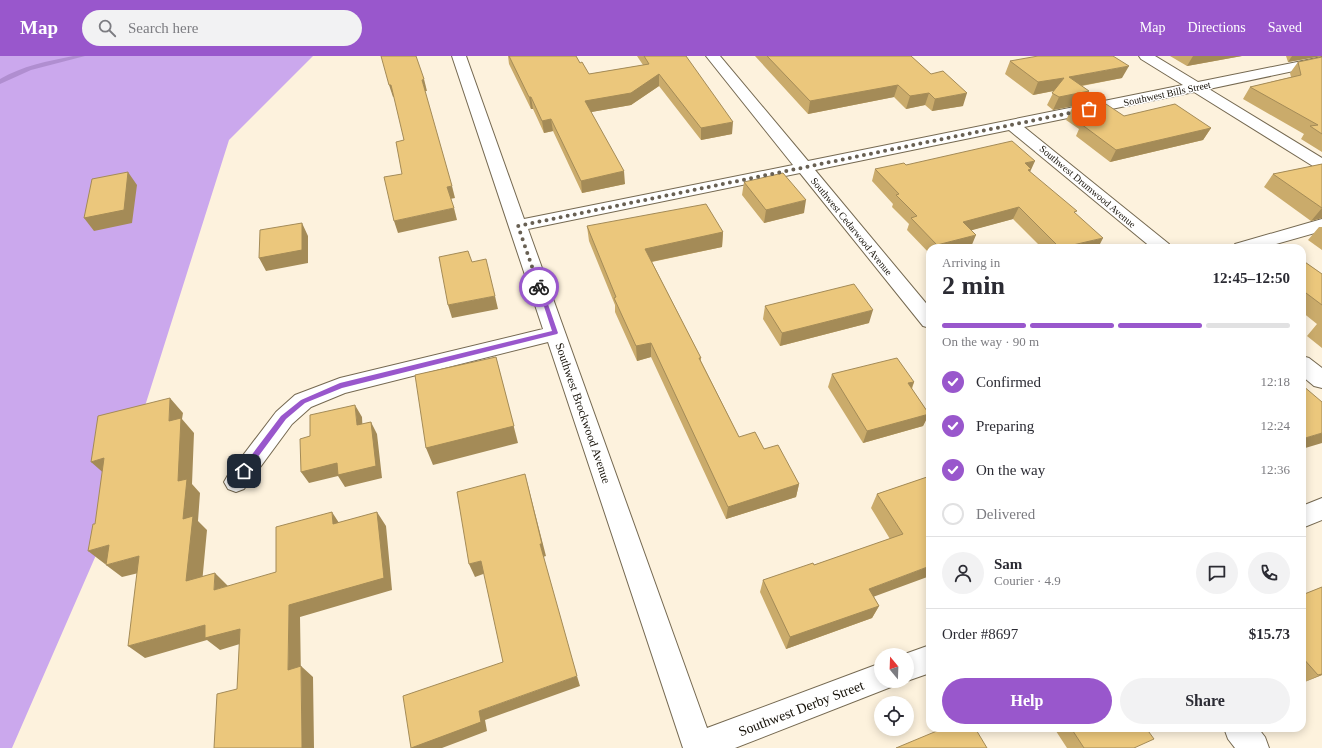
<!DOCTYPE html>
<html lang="en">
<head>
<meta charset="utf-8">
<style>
  body { margin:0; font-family:"Times New Roman",serif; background:#f2f2f3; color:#2b2b33; height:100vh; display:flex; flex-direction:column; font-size:15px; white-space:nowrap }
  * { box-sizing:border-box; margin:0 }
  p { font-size:13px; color:#7c7c81 }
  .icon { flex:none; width:22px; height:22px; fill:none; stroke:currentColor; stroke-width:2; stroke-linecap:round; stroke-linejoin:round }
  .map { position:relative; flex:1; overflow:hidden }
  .sheet { position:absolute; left:926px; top:188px; width:380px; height:488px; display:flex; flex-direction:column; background:#fff; border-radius:12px; box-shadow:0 2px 10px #0003 }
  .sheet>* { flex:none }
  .needle { width:26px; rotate:341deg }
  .controls { position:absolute; left:874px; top:592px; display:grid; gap:8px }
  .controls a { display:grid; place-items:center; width:40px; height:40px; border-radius:50%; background:#fff; box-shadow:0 2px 10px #0003; font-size:20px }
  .pin { position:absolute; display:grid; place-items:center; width:34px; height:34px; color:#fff; margin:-17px; border-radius:8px; box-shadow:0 2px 6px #0006 }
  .courier { position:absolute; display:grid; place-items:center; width:40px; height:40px; margin:-20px; border:3px solid #9957cc; border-radius:50%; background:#fff; color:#222; box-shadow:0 1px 5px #0007 }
  .headline em { font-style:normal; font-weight:600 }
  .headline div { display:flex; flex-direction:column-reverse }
  .headline { display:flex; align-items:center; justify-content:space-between; height:68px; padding:0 16px }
  h1 { font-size:26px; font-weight:600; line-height:30px }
  .bar { display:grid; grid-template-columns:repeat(4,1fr); gap:6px 4px; align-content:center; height:48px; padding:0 16px }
  .bar i { height:5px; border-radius:3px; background:#e1e1e2 }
  .bar .selected { background:#9957cc }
  .bar p { grid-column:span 4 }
  .line { display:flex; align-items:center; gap:10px; padding:0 16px; border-top:1px solid #e1e1e2 }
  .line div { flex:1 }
  .round { display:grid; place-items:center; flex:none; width:42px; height:42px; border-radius:21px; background:#f2f2f3 }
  ol { padding:0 16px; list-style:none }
  li { display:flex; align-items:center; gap:12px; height:44px }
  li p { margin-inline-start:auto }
  li .icon { padding:4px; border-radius:50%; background:#9957cc; color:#fff; stroke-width:4 }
  li:last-child { color:#7c7c81 }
  li i { width:22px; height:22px; border:2px solid #e1e1e2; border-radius:50% }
  .cta { display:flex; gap:8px; margin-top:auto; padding:8px 16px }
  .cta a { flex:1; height:46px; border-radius:24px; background:#9957cc; color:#fff; font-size:16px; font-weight:600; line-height:46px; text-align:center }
  .cta a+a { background:#f2f2f3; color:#2b2b33 }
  header { display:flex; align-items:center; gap:24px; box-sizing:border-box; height:56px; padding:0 20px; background:#9957cc; color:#fff }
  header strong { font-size:19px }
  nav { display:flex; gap:22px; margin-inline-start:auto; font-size:14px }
  .search { width:280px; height:36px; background:#f2f2f3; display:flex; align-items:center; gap:10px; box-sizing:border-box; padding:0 14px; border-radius:22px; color:#7c7c81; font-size:15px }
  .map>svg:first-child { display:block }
</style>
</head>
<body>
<header>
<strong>Map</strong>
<div class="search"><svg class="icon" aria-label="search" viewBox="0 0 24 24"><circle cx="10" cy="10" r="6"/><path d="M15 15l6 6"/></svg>Search here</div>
<nav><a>Map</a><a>Directions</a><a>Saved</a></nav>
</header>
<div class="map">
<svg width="1322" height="692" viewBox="0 0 1322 692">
  <rect width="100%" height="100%" fill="#fdf2dd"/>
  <path fill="#cba8ed" d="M0,0H313L229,84L103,483L12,692H0Z"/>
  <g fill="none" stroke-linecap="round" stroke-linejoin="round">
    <path fill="#b08ed0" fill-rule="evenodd" d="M73,0H85L31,14L0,28V23C22,10 48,5 73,0Z"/>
    <g stroke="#756951" stroke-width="2">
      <path id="street" d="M452,0H466L524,163L793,109L706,0H720L808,105L1183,29L1141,3L1139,0H1155L1198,26L1322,1V9L1209,33L1322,102V114L1316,112L1194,36L1024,71L1169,188L1172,192H1152L1009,74L815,114L930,252V272L923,270L800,117L528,173L707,672L881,607V625H894L891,631L735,692H683L548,286L345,337L311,351L292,368L244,433L236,436L228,433L224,426L228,419L276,356L295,339L340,322L543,273Z
        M1322,163V175L1262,192H1232L1235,188Z
        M1302,300L1309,302L1322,312V332L1314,330L1302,320Z
        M1322,442V464L1302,472V450Z
        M930,589V617L907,625H906L907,599H902Z
        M1224,672H1258L1265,681L1269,692H1235L1228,683Z"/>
    </g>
    <use href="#street" fill="#fff" fill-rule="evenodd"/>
  </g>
  <path fill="#caab6b" d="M508,0H576L580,7L589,18L643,9L637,0H686L732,78L701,84L659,30L631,49L591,56L625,128L582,137L553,75L544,77L533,53H531L509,8Z
    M755,0H911L963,50L932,55L925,49L906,53L894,41L808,58Z
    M1170,0H1242L1187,10Z
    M1286,0H1322L1288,6Z
    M1322,1V96L1301,83L1304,78L1243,43L1250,31L1291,21L1290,17L1298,6Z
    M1010,5L1122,22L1082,30L1089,35L1083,48L1053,54L1047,49L1054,35L1033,39L1005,18Z
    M1072,52L1124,60L1211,72L1203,84L1110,106L1076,80L1079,73L1066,64Z
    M1322,108V162L1311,165L1264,131L1273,118Z
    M906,109L1030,116L1098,192H1042L1013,163L971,174V191L967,192H930V198L907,174L909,168L892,151L893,148L872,125L875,113Z
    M744,126L804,157L764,167L742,139Z
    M587,170L723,176L722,191L652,206L701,302V305L739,381L764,393L799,428L796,441L726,463L651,301L637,305L615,256V249L589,185Z
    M1319,171H1322V194L1308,184Z
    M1302,204L1322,218V292L1307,280L1317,268L1302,256Z
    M765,250L869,267L780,290L763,263Z
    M832,318L914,326L912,333L929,358L923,370L863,387L828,331Z
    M930,420L874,541L879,550L872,562L786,593L760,536L763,524L814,509L890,483L871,452L877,438Z
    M1322,531V619L1302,627V539Z
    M1054,672H1146L1135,692H1067Z"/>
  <path fill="#a48b57" d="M1193,0H1242L1187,10Z
    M1292,0H1322L1288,6Z
    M1129,10L1122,22L1063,33L1069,21Z
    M659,18V30L631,49L586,57L585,45Z
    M1064,22L1058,34L1033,39L1038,26Z
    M424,23L427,35H425L422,24Z
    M389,29H391L394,41H393Z
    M898,29L894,41L808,58L810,45Z
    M1089,35L1083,48L1053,54L1059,41Z
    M929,37L925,49L906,53L910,40Z
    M967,37L963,50L932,55L935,43Z
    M529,41H531L533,53H531Z
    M551,63L553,75L544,77L542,65Z
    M733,66L732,78L701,84V72Z
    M1211,72L1203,84L1110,106L1116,94Z
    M1035,105L1026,125L1025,107Z
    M624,115L625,128L582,137L581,125Z
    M128,116L137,129L132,167L94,175L84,162Z
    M452,130L455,142L450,143L447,131Z
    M806,144L804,157L764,167L766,154Z
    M1019,151L1013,163L958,178L963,166Z
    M454,152L457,164L398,177L394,165Z
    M1322,152V162L1311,165Z
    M302,167L308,180V207L266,215L259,202Z
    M723,176L722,191L645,207V193Z
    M976,179L971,191L967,192H935L937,189Z
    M1103,182L1098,192H1062Z
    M495,240L498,253L452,262L448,249Z
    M873,254L869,267L780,290L782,277Z
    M651,287V301L637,305L636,290Z
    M496,301L518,387L433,409L426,392Z
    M914,326L909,338L908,327Z
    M170,342L183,357L182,363L194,377L192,428L200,437L198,465L207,474L201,538L186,525L183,463L169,365Z
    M355,349L362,361L363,381L357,369Z
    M929,358L923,370L863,387L867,375Z
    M371,366L377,378L382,422L345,431L338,420L309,427L301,416Z
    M1322,377V387L1302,393V383Z
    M104,402L107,420L91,406Z
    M525,418L546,500L543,501L540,488Z
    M799,428L796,441L726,463L728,451Z
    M332,456L341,470L333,468Z
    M377,456L386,470L392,534L300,561L301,624L288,614L289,549Z
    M109,489L125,503L105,508L88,495Z
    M139,500L155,513L122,521L106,509Z
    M481,505L486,517L475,521L469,508Z
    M930,510V520L862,545L869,533Z
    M215,517L228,530L214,534Z
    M879,550L872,562L786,593L790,581Z
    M205,569L240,573L253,584L220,594L207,584L145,602L128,590Z
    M301,610L313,621L314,692H302Z
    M1322,618V619L1302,627Z
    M577,620L580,630L485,664L487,675L442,692H411L479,655Z"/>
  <path fill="#ebc77c" stroke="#a48b57" d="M381,0H416L424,23L422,24L452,130L447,131L454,152L394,165L384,121L402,118L396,86L404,84L391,29H389Z
    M509,0H576L580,7L582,6L589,18L649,8L644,0H686L733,66L701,72L659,18L631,37L585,45L624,115L581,125L551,63L542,65L531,41H529Z
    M767,0H911L931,18L943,15L967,37L935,43L929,37L910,40L898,29L810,45Z
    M1038,0H1113L1129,10L1069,21L1089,35L1059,41L1052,37L1064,22L1038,26L1010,5Z
    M1322,1V78L1310,70L1318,69L1250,31L1301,19L1298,6Z
    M1103,46L1124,60L1175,48L1211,72L1116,94L1081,68L1091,66L1072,52Z
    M1012,85L1035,105L1025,107L1031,113L1028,114L1077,155L1074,156L1103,182L1060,192L1019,151L963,166L976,179L937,189L911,162L917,160L896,139L899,138L875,113L904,107L906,109Z
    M1322,108V152L1273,118Z
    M128,116L124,154L84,162L92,123Z
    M783,117L806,144L766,154L744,126Z
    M706,148L723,176L645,193L701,302H699L739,381L755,376L764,393L778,389L799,428L728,451L651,287L636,290L614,242L616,241L587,170Z
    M302,167V194L259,202L260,174Z
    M468,195L472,206L486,203L495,240L448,249L439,201Z
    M1302,204L1322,218V249L1302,234Z
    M854,228L873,254L782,277L765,250Z
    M496,301L514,370L426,392L415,319Z
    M897,302L914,326L908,327L929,358L867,375L832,318Z
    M1302,329L1322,346V377L1302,383Z
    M170,342L169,365L181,362L178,425L187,423L183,463L193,460L186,525L215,517L214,534L276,516V471L332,456L333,468L377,456L384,522L289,549L288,614L301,610L302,692H214L217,638L237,633L240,573L205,582V569L128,590L139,500L106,509L109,489L88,495L93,468H95L104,402L91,406L98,360Z
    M355,349L357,369L371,366L376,410L338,419L337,407L301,416L300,383L310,380V359Z
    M525,418L542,488H540L577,620L479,655L481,666L411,692L403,640L503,606L481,505L469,508L457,436Z
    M930,420V510L869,533L879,550L790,581L763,524L813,507L814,509L903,478L877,438Z
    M1322,531V618L1318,619L1302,601V539Z
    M944,672H975L987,692H896Z
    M1071,672H1146L1154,683L1134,692H1084Z"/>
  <path fill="#9957cc" d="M537,229L542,231L558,277L557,278L342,332L305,347L286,363L246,417H241V413L281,360L301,344L340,327L552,275Z"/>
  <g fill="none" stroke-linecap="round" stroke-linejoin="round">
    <path stroke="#686053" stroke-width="4" stroke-dasharray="0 7.2" d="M539,231L518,170L1089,53"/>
  </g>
  <g text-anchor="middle" stroke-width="3" stroke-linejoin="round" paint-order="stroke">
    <g font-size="10" fill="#171209" stroke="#fff">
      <text transform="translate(1167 37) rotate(-12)" y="4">Southwest Bills Street</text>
      <text transform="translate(1088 130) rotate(40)" y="4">Southwest Drumwood Avenue</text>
      <text transform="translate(852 170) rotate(51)" y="4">Southwest Cedarwood Avenue</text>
    </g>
    <g font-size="12" fill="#171209" stroke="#fff">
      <text transform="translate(583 357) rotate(71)" y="4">Southwest Brockwood Avenue</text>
    </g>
    <g font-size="14" fill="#171209" stroke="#fff">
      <text transform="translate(801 652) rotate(-21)" y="5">Southwest Derby Street</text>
    </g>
  </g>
</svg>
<div class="controls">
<a><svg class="needle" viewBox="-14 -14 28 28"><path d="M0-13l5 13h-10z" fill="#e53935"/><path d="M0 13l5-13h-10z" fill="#7c7c81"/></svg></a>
<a><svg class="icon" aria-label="locate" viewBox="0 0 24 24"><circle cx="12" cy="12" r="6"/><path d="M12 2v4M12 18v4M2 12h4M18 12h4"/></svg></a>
</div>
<div class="pin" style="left:1089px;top:53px;background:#ea580c"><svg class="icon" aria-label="bag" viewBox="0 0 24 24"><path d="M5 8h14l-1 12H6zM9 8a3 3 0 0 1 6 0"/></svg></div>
<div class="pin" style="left:244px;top:415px;background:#1f2937"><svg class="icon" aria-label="home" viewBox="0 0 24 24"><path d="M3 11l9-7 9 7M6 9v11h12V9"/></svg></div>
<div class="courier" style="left:539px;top:231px"><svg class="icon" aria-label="bike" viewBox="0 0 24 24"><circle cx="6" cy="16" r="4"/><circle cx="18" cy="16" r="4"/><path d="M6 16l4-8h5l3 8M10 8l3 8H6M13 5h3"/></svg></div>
<section class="sheet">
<div class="headline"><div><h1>2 min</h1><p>Arriving in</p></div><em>12:45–12:50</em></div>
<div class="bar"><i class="selected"></i><i class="selected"></i><i class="selected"></i><i></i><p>On the way · 90 m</p></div>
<ol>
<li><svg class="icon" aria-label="check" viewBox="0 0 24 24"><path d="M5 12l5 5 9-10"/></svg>Confirmed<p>12:18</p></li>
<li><svg class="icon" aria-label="check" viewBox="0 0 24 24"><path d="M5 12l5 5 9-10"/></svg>Preparing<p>12:24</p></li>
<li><svg class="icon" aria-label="check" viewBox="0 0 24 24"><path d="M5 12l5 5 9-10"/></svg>On the way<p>12:36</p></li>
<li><i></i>Delivered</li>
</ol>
<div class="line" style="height:72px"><a class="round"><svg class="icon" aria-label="person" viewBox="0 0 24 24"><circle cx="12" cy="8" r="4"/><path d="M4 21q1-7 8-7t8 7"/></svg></a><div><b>Sam</b><p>Courier · 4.9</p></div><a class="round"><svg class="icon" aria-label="chat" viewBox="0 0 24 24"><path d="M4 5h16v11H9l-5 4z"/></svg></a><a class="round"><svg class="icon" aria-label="phone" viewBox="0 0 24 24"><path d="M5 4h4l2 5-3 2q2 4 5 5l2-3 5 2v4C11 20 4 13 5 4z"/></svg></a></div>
<div class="line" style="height:52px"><div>Order #8697</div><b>$15.73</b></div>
<div class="cta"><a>Help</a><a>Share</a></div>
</section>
</div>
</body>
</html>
